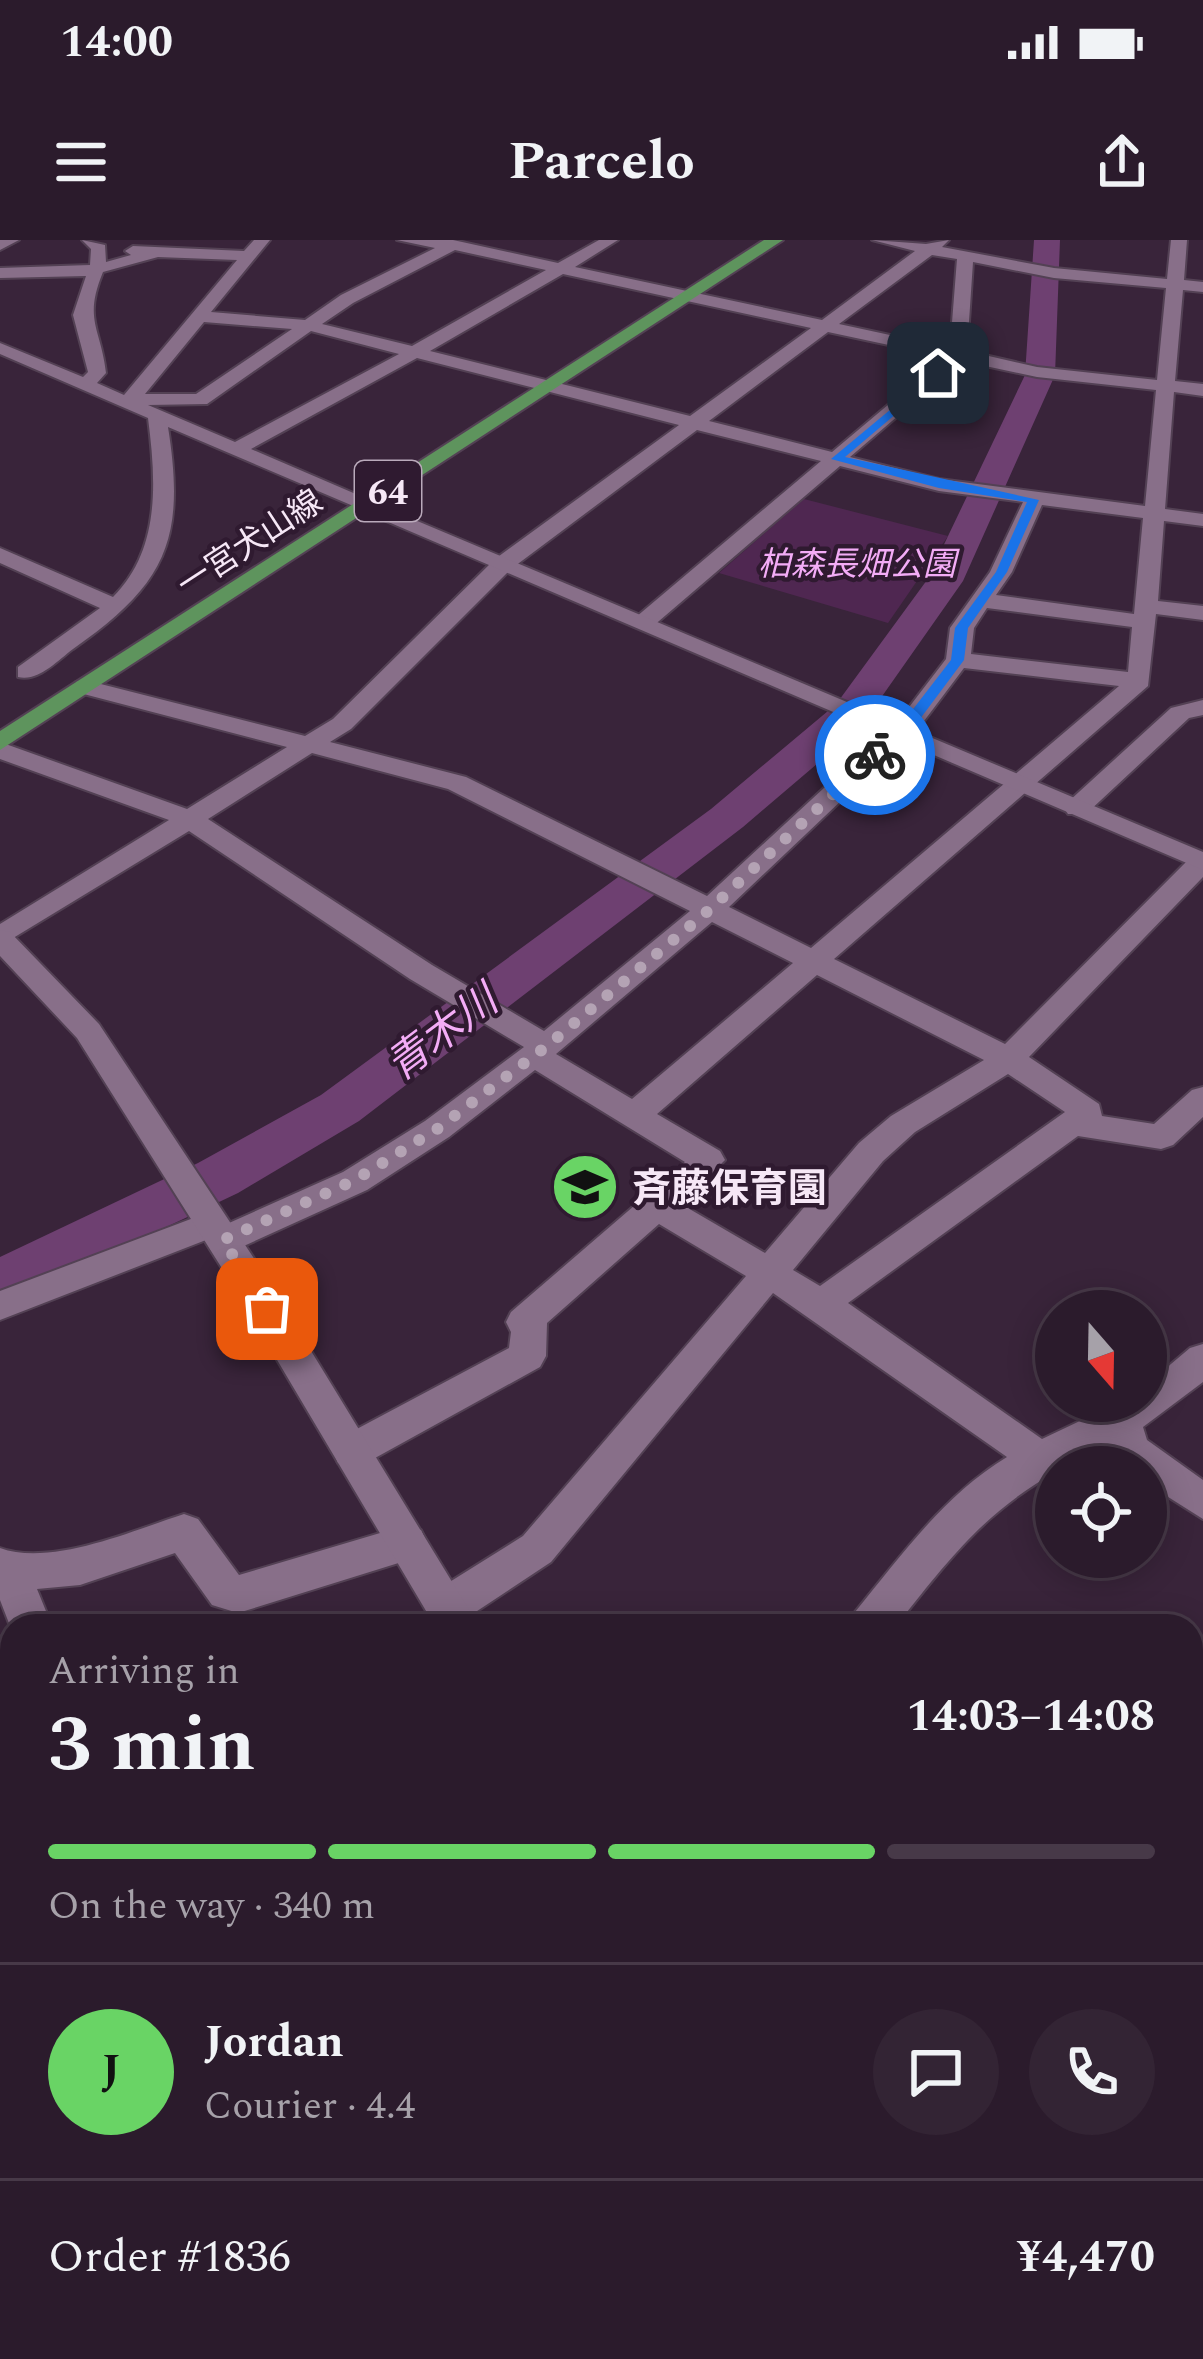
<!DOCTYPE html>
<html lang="en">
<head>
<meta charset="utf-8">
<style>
  body { margin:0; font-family:Spectral,"Noto Sans JP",serif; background:#332434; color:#f1f3f6; height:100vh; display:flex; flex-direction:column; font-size:45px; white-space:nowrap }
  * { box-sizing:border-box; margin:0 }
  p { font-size:39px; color:#a6a1a9 }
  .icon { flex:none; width:66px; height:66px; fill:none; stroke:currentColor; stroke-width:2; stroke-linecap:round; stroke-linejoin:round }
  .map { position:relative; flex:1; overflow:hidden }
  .drawer { position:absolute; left:0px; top:1374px; width:1203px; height:747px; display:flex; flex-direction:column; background:#2b1b2c; border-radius:36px 36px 0 0; box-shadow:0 6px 30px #0003,0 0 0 3px #473948 }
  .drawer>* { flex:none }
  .needle { width:78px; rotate:160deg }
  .fabs { position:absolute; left:1035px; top:1050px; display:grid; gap:24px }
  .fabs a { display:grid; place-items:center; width:132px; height:132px; border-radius:50%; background:#2b1b2c; box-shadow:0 6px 30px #0003,0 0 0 3px #473948; font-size:60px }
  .pin { position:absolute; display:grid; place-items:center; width:102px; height:102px; color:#fff; margin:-51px; border-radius:24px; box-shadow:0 6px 18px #0006 }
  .courier { position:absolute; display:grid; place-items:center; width:120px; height:120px; margin:-60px; border:9px solid #1a73e8; border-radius:50%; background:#fff; color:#222; box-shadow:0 3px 15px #0007 }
  .summary em { font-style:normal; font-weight:700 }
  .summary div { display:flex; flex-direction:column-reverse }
  .summary { display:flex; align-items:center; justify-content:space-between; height:204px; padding:0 48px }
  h1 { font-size:78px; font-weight:700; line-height:90px }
  .bar { display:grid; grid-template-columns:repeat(4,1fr); gap:18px 12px; align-content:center; height:144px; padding:0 48px }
  .bar i { height:15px; border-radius:9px; background:#473948 }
  .bar .current { background:#69d465 }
  .bar p { grid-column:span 4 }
  .line { display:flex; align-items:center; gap:30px; padding:0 48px; border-top:3px solid #473948 }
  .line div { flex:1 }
  .round { display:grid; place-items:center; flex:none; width:126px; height:126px; border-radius:63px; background:#332434 }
  .status { display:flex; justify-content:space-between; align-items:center; height:84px; padding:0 60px; background:#2b1b2c; direction:ltr }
  .status svg { height:33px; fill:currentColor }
  header { display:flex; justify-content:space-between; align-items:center; height:156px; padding:0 48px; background:#2b1b2c; font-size:54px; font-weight:700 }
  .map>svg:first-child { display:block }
</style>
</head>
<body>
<div class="status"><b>14:00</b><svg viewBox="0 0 49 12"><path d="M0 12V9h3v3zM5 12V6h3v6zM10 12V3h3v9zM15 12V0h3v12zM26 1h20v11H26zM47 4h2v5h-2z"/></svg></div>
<header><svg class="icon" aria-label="menu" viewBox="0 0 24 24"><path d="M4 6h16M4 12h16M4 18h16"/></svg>Parcelo<svg class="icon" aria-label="share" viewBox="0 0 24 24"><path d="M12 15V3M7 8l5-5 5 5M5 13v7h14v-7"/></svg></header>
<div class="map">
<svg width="1203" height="2119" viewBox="0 0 1203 2119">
  <rect width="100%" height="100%" fill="#39243a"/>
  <path fill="#4f2751" d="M804,259L948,296L888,383L719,333Z"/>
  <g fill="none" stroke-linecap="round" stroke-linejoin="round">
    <path fill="#6e4071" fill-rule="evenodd" d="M1034,0H1060L1055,135L963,341L871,472L860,475L864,480L858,489L743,587L359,881L238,953L0,1066V1017L198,923L321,855L711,569L828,471L840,468L837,463L927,340L1025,135Z"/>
    <g stroke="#534154" stroke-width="4">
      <path id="street" d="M82,0L105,5L106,22L131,15L125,11L133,6L244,11L254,0H270L211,72L305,80L341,55L435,8L397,0H453L558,23L599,0H618L575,27L822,80L915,11L872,0L926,4L949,0L942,7L1054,28L1167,39L1171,0H1187L1184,40L1203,42V52L1183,50L1175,141L1203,144V156L1174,152L1165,269L1203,274V286L1164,281L1158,361L1203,366V380L1156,374L1148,446L834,719L1005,804L1193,615L1203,613V637L1029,817L1099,864L1102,876L1154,884L1192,850L1203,847V877L1173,905L1161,909L1078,896L848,1063L1042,1199L1122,1161H1146V1145L1190,1108L1203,1104V1142L1143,1187L1147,1200L1203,1240V1279L1146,1243V1227C1125,1227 1117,1226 1110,1204C1002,1254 969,1293 896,1386H849L855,1372C901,1316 944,1255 1007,1217L773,1053L551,1322L462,1381L448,1386L432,1381L426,1367L432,1353L523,1296L746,1036L659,984L547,1083L546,1116L540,1127L366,1223L352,1228L338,1223L333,1211L338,1199L509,1108L511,1092L506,1082L511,1072L685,922L535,830L449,897L367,950L235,1010L223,1014L211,1010L206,1000L0,1080V1051L212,971L224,975L229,983L343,932L425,881L524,807L410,739L189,591L0,706V684L169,580L0,519V502L187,569L287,507L76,452V442L85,440L305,496L333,479L495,319L679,185L417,118L251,209L372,261V269L365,271L168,187C186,300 166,344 73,409C57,421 38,442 18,437V427L100,368L0,323V308L113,357C161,309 156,240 148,178L0,114V103L83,137L88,132L73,75L86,36L0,38V28L90,25L91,9ZM455,10L546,30L412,106L322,84L353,63ZM932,15L957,19L950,108L839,84ZM158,17L237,20L124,155L97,143L106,133C101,88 83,80 103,32ZM973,22L1054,38L1166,48L1157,140L1037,127L967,111ZM563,34L811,88L690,176L430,111ZM204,82L292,89L196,154H145ZM311,91L399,114L235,202L148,165L207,164ZM828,92L945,117L832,212L709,181ZM962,121L1037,137L1156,150L1145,266L939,239L850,217ZM697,190L821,221L636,377V387H652L840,226L939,251L1023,262L990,332L950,388L946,419L903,475L707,656L466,537L330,502L351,489L511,329ZM1042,265L1143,278L1134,374L996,355L1012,332ZM987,368L1132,387L1128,432L971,414L974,388ZM964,428L1119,446L811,708L729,667L921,485ZM312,513L448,549L690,671L544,791L432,725L208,579ZM712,682L793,723L632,859L556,814ZM817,735L984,820L891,876L859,903L765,1013L681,964L725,920L720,911L657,874ZM1008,834L1065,872L820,1046L793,1030L883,921L915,892Z
        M1203,460V475L1189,478L1086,574H1068L1064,568L1068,562L1171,468Z
        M184,1274L198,1279L239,1335L407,1285L421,1290L427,1303L421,1316L238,1373L212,1365L175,1313L80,1345L37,1349L52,1386H12V1391L0,1360V1308C51,1327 134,1290 184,1274Z
        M1191,1641L1203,1642V1690L1191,1689Z
        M12,1676V1727L0,1732V1681Z
        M1191,1945L1203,1950V2004L1191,1999Z
        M12,2080V2109H40L36,2119H0V2085Z"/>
    </g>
    <g stroke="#534154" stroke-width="4">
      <path id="secondary" d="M0,0H19L0,10Z
        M365,259L1203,612V630L358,269V261Z
        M0,690L10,692L99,784L261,1029L479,1386H435L235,1049L77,798L0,716Z
        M838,2109H896L900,2119H842Z"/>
    </g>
    <g stroke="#534154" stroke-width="4">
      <path id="primary" d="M764,0H783L0,510V491Z"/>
    </g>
    <use href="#street" fill="#886f89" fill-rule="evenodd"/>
    <use href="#secondary" fill="#886f89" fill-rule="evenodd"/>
    <use href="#primary" fill="#5e945d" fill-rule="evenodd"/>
  </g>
  <path fill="#1a73e8" d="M938,130L942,135L845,217L1039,260L1007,332L968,388L964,420L917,483L875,519L870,512L907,477L951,420L955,388L996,332L1027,262L939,248L831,219Z"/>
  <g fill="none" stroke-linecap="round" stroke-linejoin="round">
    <path stroke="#b4a3b4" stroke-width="12" stroke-dasharray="0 21.6" d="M267,1069L223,1000L355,940L437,889L547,806L709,670L875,515"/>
  </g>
  <defs>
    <g id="school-disc" transform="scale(3.45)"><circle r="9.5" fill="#69d465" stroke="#2f1a30"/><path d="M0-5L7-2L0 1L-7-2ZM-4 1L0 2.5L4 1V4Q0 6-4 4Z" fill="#111"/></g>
  </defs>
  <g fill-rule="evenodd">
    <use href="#school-disc" x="585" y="947"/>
  </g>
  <g text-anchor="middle" stroke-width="9" stroke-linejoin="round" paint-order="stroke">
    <g font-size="33" fill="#f6e7f6" stroke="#2f1a30">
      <text transform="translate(249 302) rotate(-33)" y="12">一宮犬山線</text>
    </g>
    <g font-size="33" font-style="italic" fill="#f3acf6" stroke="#2f1a30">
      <text x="857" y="335">柏森長畑公園</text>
    </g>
    <rect fill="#2f1a30" stroke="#baaabb" stroke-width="3" x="355" y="221" width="66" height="60" rx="9"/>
    <g font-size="36" font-weight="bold" fill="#f6e7f6">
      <text x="388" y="264">64</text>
    </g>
    <g font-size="39" font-weight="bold" fill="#f6e7f6" stroke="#2f1a30" text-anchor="start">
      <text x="632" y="961">斉藤保育園</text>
    </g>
    <g font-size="42" font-style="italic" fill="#f3acf6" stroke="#2f1a30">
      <text transform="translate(441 792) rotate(-37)" y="15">青木川</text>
    </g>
  </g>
</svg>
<div class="fabs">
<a><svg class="needle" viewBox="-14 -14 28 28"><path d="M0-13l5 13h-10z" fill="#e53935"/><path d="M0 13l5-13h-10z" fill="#a6a1a9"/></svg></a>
<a><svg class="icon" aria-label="locate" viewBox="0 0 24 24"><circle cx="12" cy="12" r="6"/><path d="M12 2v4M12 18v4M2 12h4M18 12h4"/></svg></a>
</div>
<div class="pin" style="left:267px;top:1069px;background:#ea580c"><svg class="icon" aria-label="bag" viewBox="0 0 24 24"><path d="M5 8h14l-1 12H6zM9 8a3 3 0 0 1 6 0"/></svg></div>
<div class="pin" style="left:938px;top:133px;background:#1f2937"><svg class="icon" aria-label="home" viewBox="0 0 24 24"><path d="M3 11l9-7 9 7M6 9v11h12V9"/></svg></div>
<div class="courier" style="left:875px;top:515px"><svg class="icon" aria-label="bike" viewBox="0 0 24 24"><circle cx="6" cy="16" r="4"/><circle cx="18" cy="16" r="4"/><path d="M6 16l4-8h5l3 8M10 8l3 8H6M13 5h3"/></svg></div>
<section class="drawer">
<div class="summary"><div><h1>3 min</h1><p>Arriving in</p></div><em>14:03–14:08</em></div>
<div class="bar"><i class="current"></i><i class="current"></i><i class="current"></i><i></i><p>On the way · 340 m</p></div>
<div class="line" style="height:216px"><b class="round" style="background:#69d465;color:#111">J</b><div><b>Jordan</b><p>Courier · 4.4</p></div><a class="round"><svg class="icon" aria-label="chat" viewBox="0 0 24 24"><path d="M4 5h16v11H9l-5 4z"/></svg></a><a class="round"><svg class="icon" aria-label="phone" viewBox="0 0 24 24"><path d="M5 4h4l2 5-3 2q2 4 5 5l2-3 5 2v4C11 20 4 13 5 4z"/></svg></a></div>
<div class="line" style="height:156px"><div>Order #1836</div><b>¥4,470</b></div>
</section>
</div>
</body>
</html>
